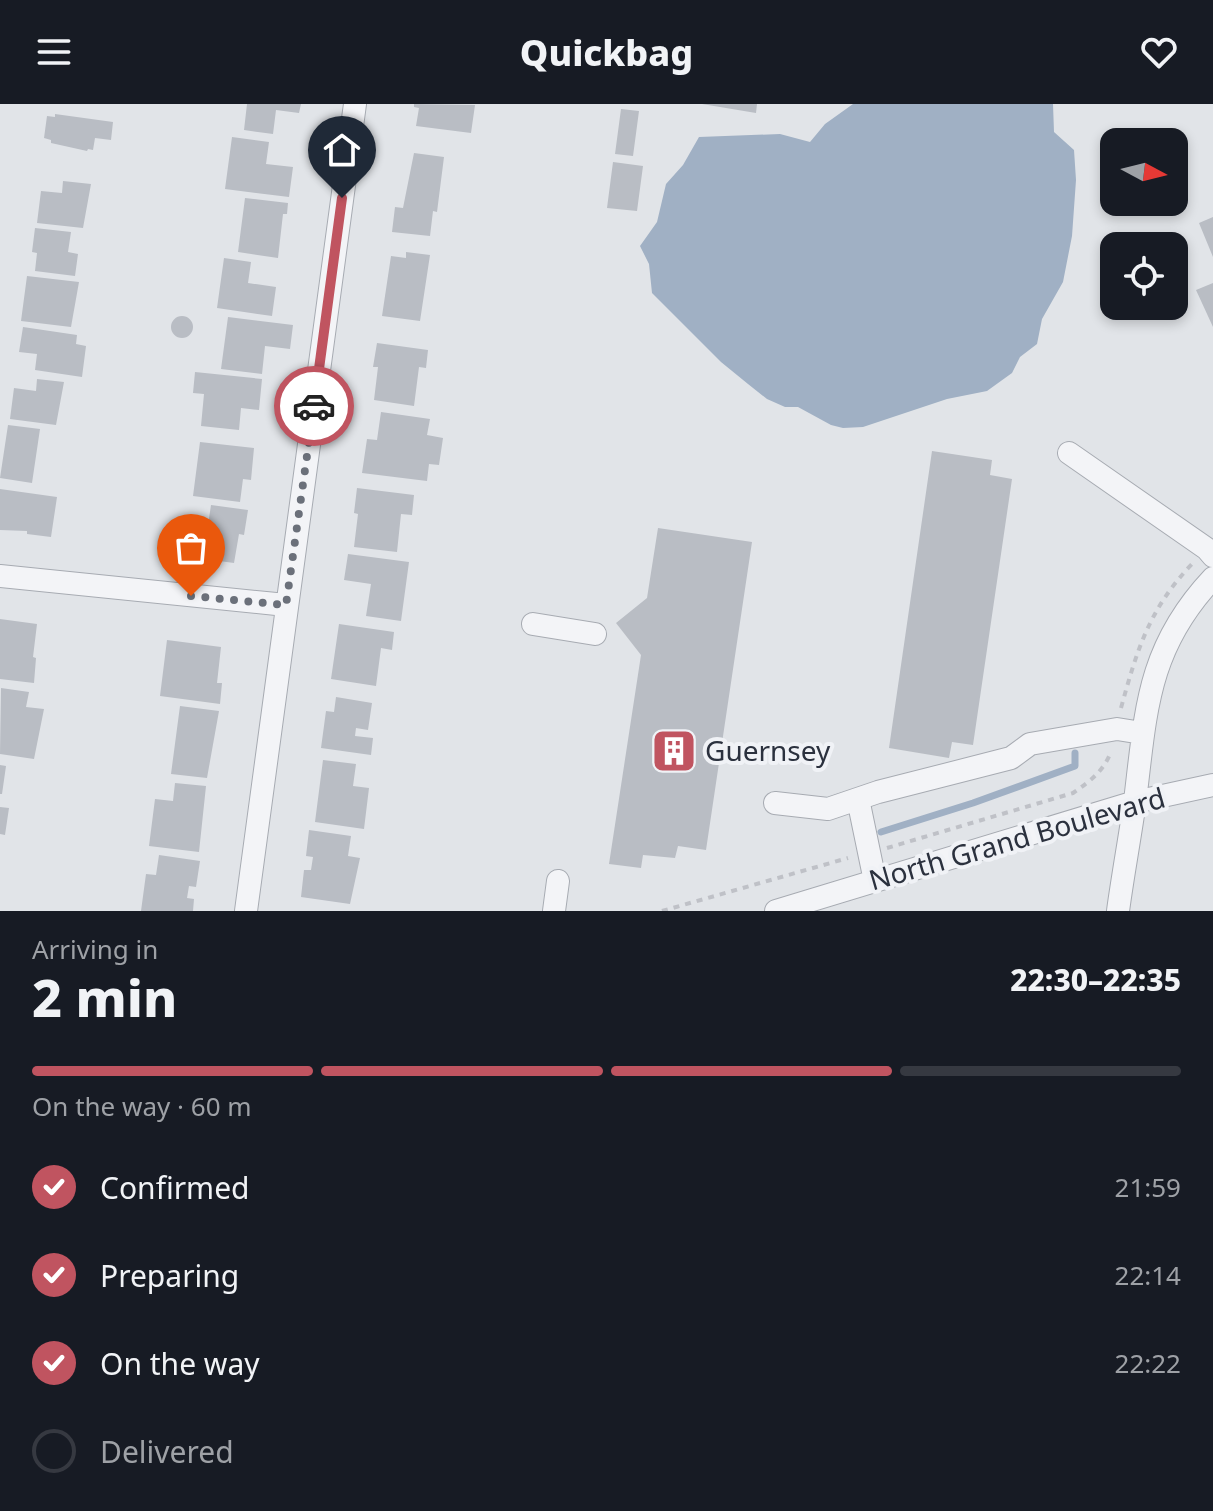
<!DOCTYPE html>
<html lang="en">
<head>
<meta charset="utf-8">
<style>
  body { margin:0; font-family:"Noto Sans",sans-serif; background:#20242c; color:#f1f3f6; height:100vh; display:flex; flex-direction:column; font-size:30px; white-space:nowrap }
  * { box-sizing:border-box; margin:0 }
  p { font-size:26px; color:#9ea1a6 }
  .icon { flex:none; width:44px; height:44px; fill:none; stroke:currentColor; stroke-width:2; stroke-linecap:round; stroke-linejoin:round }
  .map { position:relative; height:807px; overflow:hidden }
  .details { display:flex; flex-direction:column; background:#171b24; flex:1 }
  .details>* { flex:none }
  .needle { width:52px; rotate:97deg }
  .tools { position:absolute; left:1100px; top:24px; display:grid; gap:16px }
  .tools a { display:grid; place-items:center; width:88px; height:88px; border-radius:16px; background:#171b24; box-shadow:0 4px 12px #0003; font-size:40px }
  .pin { position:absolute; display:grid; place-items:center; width:68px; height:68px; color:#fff; margin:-82px -34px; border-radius:50% 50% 50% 0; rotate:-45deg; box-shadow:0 0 8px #0007 }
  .pin .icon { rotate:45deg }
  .courier { position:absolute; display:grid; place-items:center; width:80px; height:80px; margin:-40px; border:6px solid #c05460; border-radius:50%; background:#fff; color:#222; box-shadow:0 2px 10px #0007 }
  .summary em { font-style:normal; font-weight:800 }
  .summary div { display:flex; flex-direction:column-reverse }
  .summary { display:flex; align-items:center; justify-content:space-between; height:136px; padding:0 32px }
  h1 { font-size:52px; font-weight:800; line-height:60px }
  .bar { display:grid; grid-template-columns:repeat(4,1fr); gap:12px 8px; align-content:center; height:96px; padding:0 32px }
  .bar i { height:10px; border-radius:6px; background:#363941 }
  .bar .active { background:#c05460 }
  .bar p { grid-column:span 4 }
  ol { padding:0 32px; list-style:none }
  li { display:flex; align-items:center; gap:24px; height:88px }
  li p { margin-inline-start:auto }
  li .icon { padding:8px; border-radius:50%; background:#c05460; color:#fff; stroke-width:4 }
  li:last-child { color:#9ea1a6 }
  li i { width:44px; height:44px; border:4px solid #363941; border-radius:50% }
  header { display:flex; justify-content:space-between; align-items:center; height:104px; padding:0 32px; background:#171b24; font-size:36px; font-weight:800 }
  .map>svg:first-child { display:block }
</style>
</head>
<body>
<header><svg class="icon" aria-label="menu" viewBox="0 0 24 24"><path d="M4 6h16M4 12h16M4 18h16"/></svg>Quickbag<svg class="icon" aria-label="heart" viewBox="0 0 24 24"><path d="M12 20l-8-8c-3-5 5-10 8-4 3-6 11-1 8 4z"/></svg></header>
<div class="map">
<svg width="1213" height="807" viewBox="0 0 1213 807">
  <rect width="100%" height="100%" fill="#e1e4e8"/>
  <path fill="#a0b0c4" d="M853,0H1053L1054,28L1074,46L1076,76L1072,132L1063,178L1042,215L1037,240L1020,253L1012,269L987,287L947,295L863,323L843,324L831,321L798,303H785L767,295L748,280L721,258L652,189L649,160L640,142L657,118L666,80L683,61L699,33L780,30L810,38L825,20Z"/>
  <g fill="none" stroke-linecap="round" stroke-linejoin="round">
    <path stroke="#a0b0c4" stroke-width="7" d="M881,728L973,699L1075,662V649"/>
  </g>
  <path fill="#b9bdc4" d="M247,0H301L299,9L276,6L273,30L244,26Z
    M414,0L475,1L471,29L416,22L419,4L414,3Z
    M702,0H757L756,9Z
    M621,5L639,7L633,52L615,50Z
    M55,10L113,18L111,36L95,34L93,46L88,45L87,47L51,39V36L44,34L47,12L55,13Z
    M232,33L269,38L266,60L293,63L289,93L225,85Z
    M414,49L444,53L437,108L433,107L430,132L392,128L395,103L403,104Z
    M613,58L643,62L637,107L607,104Z
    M63,77L91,80L83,124L37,119L41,87L62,89Z
    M245,94L288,99L287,110H283L278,154L238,148Z
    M1213,113V153L1199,119Z
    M35,124L71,128L68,148L78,150L75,172L35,167L37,149L32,148Z
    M406,148L430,151L420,217L382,212L391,152L406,154Z
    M224,154L251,158L248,179L276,183L272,212L217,204Z
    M27,172L79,178L71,223L21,217Z
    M1213,179V223L1196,186Z
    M171 223a11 11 0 1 1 22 0a11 11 0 1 1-22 0Z
    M228,213L293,221L290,245L265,242L262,270L221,265Z
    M23,223L77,231L76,240L86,242L82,273L35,266L37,250L19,248Z
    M377,239L428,246L426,264L419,263L414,302L374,296L378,263H373Z
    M195,268L262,275L259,306L241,304L239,326L201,322L204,290L193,289Z
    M37,275L64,278L56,321L10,315L14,284L36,287Z
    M381,308L430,315L427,331L443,334L439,361L429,360L427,377L362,369L367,335L377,336Z
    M8,321L40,325L32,379L0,374Z
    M200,338L254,344L251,376L243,375L240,398L193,392Z
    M932,347L992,356L990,371L1012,375L973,641L952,638L949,654L889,644Z
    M357,384L414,391L412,411L401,410L397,448L354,443L358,410L354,409Z
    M0,385L57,393L51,433L27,430V427L0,426Z
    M211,401L248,406L244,431L239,430L234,459L161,449L164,423L180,425L181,417L208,421Z
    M658,424L752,438L706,746L678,742L675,754L643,751L641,764L609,760L641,551L616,519L647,494Z
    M348,450L409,458L401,517L366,512L371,480L344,476Z
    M0,515L37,520L33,553L36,554L34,579L0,575Z
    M339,520L394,528L392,546L381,544L376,582L331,575Z
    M167,536L221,543L217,579H222L220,600L160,592Z
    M1,584L29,588L26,603L44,605L34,655L0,650Z
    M336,593L372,599L368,626L356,624L355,632L373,634L371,651L321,644L326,607L334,608Z
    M180,602L219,607L207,674L171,670Z
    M323,656L356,660L353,682L369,684L364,725L315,718Z
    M0,661L6,662L2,690H0Z
    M175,679L206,682L199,748L149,742L155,695L173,697Z
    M0,703L9,704L5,731L0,730Z
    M309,726L351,732L348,752L360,754L350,800L301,793L304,766H311L313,753L306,752Z
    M159,751L200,757L196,783L189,782L187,794L194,795L193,807H141L146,770L156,771Z"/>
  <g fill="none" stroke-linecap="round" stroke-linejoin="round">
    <g stroke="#a7abb2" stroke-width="24">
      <path id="minor" d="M1069,349L1207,445L1213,452
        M0,472L286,501
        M533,520L595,530
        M858,695L875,777
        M775,699L828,705L878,688L1011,654L1030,640L1117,625L1142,629
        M246,807L355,0
        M554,807L558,777
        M776,807L1135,698L1213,681
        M1118,807C1123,770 1130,733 1135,697C1146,607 1147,544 1213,474"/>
    </g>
    <path stroke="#bfc1c7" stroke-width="4" stroke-dasharray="6 6" stroke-linecap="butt" d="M1121,604C1137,546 1149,505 1192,460
      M887,744L1073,689C1090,677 1103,668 1111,648
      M662,807L848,754"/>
    <use href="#minor" stroke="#f3f4f7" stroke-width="22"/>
  </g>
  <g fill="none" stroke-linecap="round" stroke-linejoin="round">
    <path stroke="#6b707a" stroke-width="8" stroke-dasharray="0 14.4" d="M191,492L286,501L314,302"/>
    <path stroke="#c05460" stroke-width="10" d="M314,302L342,94"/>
  </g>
  <defs>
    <g id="building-square" transform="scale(2.3)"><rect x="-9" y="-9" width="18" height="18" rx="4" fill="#c05460" stroke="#f0f2f6"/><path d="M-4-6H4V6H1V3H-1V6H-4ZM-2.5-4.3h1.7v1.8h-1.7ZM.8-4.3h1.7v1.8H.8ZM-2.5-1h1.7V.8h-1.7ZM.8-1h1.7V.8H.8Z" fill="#fff"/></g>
  </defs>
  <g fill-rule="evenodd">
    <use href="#building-square" x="674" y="647"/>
  </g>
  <g text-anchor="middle" stroke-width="8" stroke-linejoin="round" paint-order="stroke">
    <g font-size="28" fill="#2b313e" stroke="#f0f2f6" text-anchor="start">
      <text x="705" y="657">Guernsey</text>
    </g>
    <g font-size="28" fill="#2b313e" stroke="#f0f2f6">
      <text transform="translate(1017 735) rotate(-16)" y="10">North Grand Boulevard</text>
    </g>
  </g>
</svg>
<div class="tools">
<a><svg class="needle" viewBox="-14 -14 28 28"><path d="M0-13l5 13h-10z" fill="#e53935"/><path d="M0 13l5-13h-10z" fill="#9ea1a6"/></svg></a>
<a><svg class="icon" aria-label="locate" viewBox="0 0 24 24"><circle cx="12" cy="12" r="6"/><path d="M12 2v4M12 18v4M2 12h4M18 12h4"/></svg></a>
</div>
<div class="pin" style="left:191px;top:492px;background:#ea580c"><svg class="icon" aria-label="bag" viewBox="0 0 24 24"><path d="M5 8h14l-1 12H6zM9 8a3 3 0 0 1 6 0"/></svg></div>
<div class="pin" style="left:342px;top:94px;background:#1f2937"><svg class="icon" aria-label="home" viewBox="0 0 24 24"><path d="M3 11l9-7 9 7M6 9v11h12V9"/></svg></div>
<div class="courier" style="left:314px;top:302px"><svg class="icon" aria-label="car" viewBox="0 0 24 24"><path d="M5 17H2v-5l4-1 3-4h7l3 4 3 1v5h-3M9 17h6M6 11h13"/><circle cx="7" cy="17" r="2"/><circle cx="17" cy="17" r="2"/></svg></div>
</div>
<section class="details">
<div class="summary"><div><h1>2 min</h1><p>Arriving in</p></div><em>22:30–22:35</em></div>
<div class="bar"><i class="active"></i><i class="active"></i><i class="active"></i><i></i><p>On the way · 60 m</p></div>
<ol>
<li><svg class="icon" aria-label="check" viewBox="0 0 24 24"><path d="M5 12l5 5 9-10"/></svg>Confirmed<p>21:59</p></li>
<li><svg class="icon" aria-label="check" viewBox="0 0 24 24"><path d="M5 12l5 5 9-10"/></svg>Preparing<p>22:14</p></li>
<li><svg class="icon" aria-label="check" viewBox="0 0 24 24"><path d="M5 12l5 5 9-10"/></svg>On the way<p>22:22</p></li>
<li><i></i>Delivered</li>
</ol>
</section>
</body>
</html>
